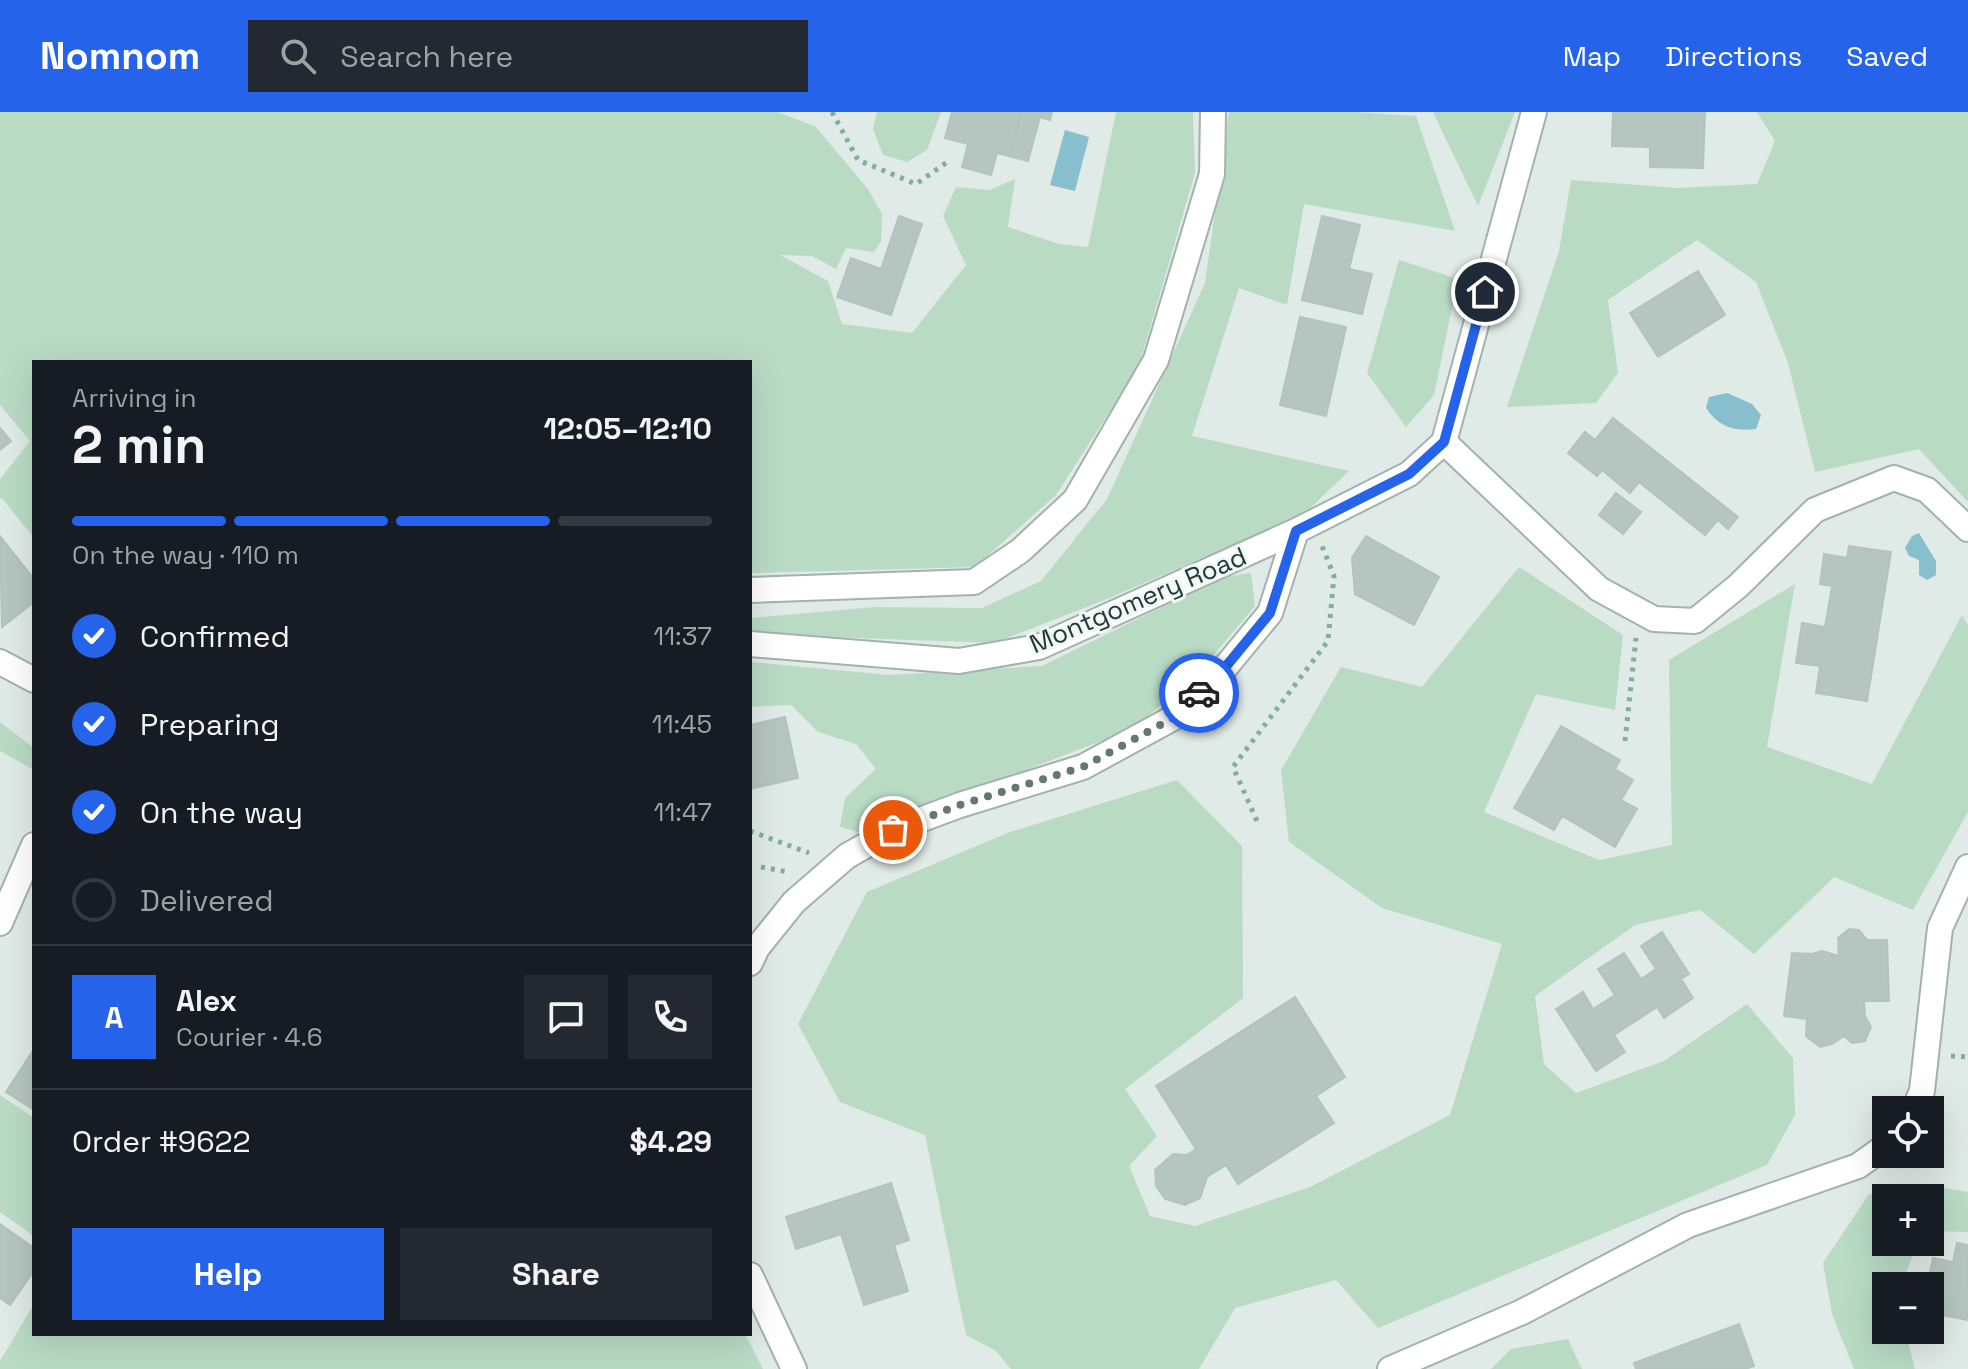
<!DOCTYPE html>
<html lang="en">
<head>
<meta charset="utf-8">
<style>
  body { margin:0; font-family:"Space Grotesk",sans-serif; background:#242831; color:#f1f3f6; height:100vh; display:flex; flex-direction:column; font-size:30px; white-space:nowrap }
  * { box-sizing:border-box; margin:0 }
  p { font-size:26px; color:#9ea1a6 }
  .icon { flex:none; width:44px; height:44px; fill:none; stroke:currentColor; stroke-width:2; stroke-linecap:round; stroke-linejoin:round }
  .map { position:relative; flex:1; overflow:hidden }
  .panel { position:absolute; left:32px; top:248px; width:720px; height:976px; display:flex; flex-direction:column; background:#171b24; border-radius:0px; box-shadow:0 8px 32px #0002 }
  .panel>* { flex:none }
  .controls { position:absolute; left:1872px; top:984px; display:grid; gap:16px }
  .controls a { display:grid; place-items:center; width:72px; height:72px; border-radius:0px; background:#171b24; box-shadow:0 8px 32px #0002; font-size:40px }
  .pin { position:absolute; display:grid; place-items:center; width:68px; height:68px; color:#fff; margin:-34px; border:4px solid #fff; border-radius:50%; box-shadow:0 2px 8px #0007 }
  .courier { position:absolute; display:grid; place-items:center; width:80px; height:80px; margin:-40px; border:6px solid #2563eb; border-radius:50%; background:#fff; color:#222; box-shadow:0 2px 10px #0007 }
  .head em { font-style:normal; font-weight:800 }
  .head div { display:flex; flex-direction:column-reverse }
  .head { display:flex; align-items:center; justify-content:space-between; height:136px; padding:0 40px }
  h1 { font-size:52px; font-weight:800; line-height:60px }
  .bar { display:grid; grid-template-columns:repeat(4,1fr); gap:12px 8px; align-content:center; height:96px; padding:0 40px }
  .bar i { height:10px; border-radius:6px; background:#363941 }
  .bar .active { background:#2563eb }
  .bar p { grid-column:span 4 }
  .line { display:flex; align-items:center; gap:20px; padding:0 40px; border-top:2px solid #363941 }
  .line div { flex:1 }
  .round { display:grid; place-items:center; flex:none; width:84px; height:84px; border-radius:0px; background:#242831 }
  ol { padding:0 40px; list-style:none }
  li { display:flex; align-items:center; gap:24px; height:88px }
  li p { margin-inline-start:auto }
  li .icon { padding:8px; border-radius:50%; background:#2563eb; color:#fff; stroke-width:4 }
  li:last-child { color:#9ea1a6 }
  li i { width:44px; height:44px; border:4px solid #363941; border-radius:50% }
  .cta { display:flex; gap:16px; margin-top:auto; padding:16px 40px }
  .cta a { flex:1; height:92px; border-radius:0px; background:#2563eb; color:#fff; font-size:32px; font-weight:800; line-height:92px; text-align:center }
  .cta a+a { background:#242831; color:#f1f3f6 }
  header { display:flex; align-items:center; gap:48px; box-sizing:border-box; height:112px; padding:0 40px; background:#2563eb; color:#fff }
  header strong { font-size:38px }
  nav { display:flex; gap:44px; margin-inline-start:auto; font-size:28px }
  .search { width:560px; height:72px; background:#242831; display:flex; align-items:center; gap:20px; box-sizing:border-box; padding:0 28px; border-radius:0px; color:#9ea1a6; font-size:30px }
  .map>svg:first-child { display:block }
</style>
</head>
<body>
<header>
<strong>Nomnom</strong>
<div class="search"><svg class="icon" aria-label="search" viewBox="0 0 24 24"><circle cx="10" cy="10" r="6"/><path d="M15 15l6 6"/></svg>Search here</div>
<nav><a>Map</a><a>Directions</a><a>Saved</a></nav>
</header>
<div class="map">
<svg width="1968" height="1257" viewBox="0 0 1968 1257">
  <rect width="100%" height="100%" fill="#e0eae6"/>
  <path fill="#b9dbc4" d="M0,0H778L816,15L868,77L882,102L881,129L874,140L846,136L836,157L812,144L780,143L828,169L842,212L912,221L966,153L943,104L956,75L990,78L1015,67L1008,115L1059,132L1088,135L1116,0H1193L1195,61L1139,254L1056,383L975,455L750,461V250H34V426L2,386L0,387V367L30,329L0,293Z
    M877,0H941L927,38L907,50L883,43L873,17Z
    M1229,0H1353L1416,4L1455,119L1304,92L1287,193L1239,176L1192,324L1349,359L1303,403L1102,489L994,531L750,522V506L875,495L982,496L1041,469L1107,387L1205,171Z
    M1433,0H1515L1478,94Z
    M1757,0H1968V390L1919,337L1815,360L1788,251L1756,170L1697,128L1608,188L1618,261L1596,291L1507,295L1559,139L1571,68L1678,76L1757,72L1775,29Z
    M1399,148L1458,167L1434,283L1406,315L1367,261Z
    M1519,455L1623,523L1615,598L1536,582L1484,700L1599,748L1672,733L1669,548L1795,472L1767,635L1872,672L1962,503L1968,513V700L1913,798L1834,765L1754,842L1700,798L1635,813L1535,884L1544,952L1576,981L1664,949L1747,892L1793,946L1795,1003L1767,1053L1378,1216L1336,1168L1235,1196L1199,1257H1011L996,1239L966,1223L925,1023L840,990L798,912L867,780L1010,720L1177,668L1242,734L1243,886L1125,977L1157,1024L1129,1054L1150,1104L1195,1114L1310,1075L1450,1003L1502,832L1382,796L1289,730L1281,658L1341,555L1422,575Z
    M1251,461L1255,494L1206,552L1135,616L861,721L840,715L845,686L876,657L856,632L818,620L791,593L750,595V550L889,563L1042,554L1223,465Z
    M0,610L34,636V658L0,639Z
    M0,983L34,1006V1124L0,1100Z
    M1933,1074L1968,1080V1120L1930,1119V1086H1886V1130H1918L1901,1174H1886V1218H1905L1915,1257H1854L1832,1202L1823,1151L1869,1082Z
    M34,1192V1222H745L763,1257H0V1249Z
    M1568,1227L1582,1257H1491L1511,1237Z"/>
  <path fill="#88bfce" d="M1065,18L1089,25L1075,79L1050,73Z
    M1727,281L1752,292L1761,303L1756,317C1734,320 1719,315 1706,296L1709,285Z
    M1919,421L1936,449V463L1927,468L1919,463V448L1909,444L1905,436L1912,424Z"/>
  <path fill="#b5c5bf" stroke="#b2c4bd" stroke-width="2" d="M952,0H1022L1009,44L997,41L991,63L962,55L968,32L945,26Z
    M1022,0H1052L1050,8L1040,5L1028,49L1009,44Z
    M1613,0H1705L1703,56L1650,55V35L1612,34Z
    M899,104L922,112L891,203L837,185L851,146L881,157Z
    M1322,104L1360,113L1349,157L1372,162L1362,202L1302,188Z
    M1698,159L1725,203L1658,245L1630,201Z
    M1300,205L1346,215L1326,304L1280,293Z
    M1613,306L1738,405L1728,417L1718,408L1705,423L1639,370L1630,381L1602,358L1597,364L1568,341L1585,320L1595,328Z
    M0,316L11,329L0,338Z
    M1616,381L1641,400L1623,422L1599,403Z
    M0,424L34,467V490L2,515Z
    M1366,424L1439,465L1414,513L1355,482L1352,446Z
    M1849,434L1891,440L1867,589L1816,581L1820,554L1796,551L1802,511L1825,515L1832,474L1820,472L1824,442L1847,446Z
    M785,605L798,666L750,677V613Z
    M1561,614L1620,648L1615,657L1633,668L1621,688L1637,697L1615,735L1562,704L1554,718L1514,696Z
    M1849,817L1859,818L1867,828H1887L1889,889H1864L1865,904L1871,915L1865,929L1852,931L1844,924L1832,932L1820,935L1806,924L1807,907L1784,904L1792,841L1812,842L1822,839L1839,844L1838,826Z
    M1662,820L1689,862L1681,867L1693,886L1664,906L1657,895L1614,923L1625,940L1596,959L1556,897L1583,880L1593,897L1615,883L1598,857L1624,841L1641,867L1656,857L1641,834Z
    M1295,885L1345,965L1316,984L1334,1011L1238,1072L1226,1053L1207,1065L1200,1086L1185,1093L1165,1087L1156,1074L1155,1058L1173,1042L1187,1043L1196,1037L1156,974Z
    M34,937V998L6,980Z
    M891,1071L909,1128L894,1133L908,1179L864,1193L841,1122L796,1137L786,1105Z
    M0,1112L34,1136V1159L10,1193L0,1186Z
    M1957,1131L1968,1133V1208L1930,1201V1174H1927L1933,1146L1953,1150Z
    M1739,1212L1754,1254L1745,1257H1636L1634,1251Z"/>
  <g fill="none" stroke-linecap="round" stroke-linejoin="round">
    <g stroke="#a3b2ad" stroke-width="28">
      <path id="minor" d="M1444,330L1599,477L1654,507L1695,509L1738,474L1815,398L1894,366L1927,378L1968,417
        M750,478L974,470L1020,439L1075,388L1156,248L1212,62L1213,0
        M750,532L959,549L1039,535L1296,419L1409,362L1444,330L1534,0
        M0,550L34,568
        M0,811L34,733
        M750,851L757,836L794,790L847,744L893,718L960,693L1083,655L1173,606L1223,558L1270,501L1296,419
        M1914,998L1922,979L1940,816L1968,755
        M750,1163L794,1257
        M1390,1257L1522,1200L1688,1113L1858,1054L1886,1034"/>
    </g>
    <path stroke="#81ada2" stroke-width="5" stroke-dasharray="4 6" stroke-linecap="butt" d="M832,0L858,48L916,72L950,48
      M1625,629L1636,526
      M1257,709L1233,655L1328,529L1334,464L1322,434
      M750,719L809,741
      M761,755L788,760
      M1951,944L1968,945"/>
    <use href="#minor" stroke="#fff" stroke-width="24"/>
  </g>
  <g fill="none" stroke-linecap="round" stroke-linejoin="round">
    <path stroke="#647873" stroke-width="8" stroke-dasharray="0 14.4" d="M893,718L960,693L1083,655L1173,606L1199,581"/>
    <path stroke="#2563eb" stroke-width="10" d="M1199,581L1223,558L1270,501L1296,419L1409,362L1444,330L1485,180"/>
  </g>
  <g text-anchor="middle" stroke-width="6" stroke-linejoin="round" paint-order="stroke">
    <g font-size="26" fill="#213a35" stroke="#f0f7f4">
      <text transform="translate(1138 488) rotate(-23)" y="9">Montgomery Road</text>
    </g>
  </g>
</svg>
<div class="controls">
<a><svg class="icon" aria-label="locate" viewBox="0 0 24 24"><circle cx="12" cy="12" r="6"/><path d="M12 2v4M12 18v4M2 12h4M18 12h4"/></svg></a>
<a>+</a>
<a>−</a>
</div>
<div class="pin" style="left:893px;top:718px;background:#ea580c"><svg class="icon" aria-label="bag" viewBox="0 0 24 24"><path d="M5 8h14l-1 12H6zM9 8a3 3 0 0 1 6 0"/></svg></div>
<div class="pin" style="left:1485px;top:180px;background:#1f2937"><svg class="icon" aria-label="home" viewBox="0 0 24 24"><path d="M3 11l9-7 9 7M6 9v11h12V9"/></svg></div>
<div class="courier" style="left:1199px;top:581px"><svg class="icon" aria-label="car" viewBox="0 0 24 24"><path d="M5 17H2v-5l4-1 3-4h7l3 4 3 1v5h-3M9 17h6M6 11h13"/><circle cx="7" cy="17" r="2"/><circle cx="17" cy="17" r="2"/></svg></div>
<section class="panel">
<div class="head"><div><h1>2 min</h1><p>Arriving in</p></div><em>12:05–12:10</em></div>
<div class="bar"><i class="active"></i><i class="active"></i><i class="active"></i><i></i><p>On the way · 110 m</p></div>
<ol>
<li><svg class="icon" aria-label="check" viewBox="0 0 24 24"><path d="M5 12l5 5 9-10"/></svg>Confirmed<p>11:37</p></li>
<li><svg class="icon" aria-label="check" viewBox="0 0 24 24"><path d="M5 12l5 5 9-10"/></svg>Preparing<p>11:45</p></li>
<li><svg class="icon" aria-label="check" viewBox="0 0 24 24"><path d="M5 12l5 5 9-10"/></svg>On the way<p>11:47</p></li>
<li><i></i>Delivered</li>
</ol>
<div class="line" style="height:144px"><b class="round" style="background:#2563eb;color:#fff">A</b><div><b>Alex</b><p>Courier · 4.6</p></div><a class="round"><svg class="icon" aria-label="chat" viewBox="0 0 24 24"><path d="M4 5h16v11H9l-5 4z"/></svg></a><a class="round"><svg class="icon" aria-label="phone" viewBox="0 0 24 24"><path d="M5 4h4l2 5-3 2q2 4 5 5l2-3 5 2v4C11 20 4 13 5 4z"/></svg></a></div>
<div class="line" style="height:104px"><div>Order #9622</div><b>$4.29</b></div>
<div class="cta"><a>Help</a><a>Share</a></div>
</section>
</div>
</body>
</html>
